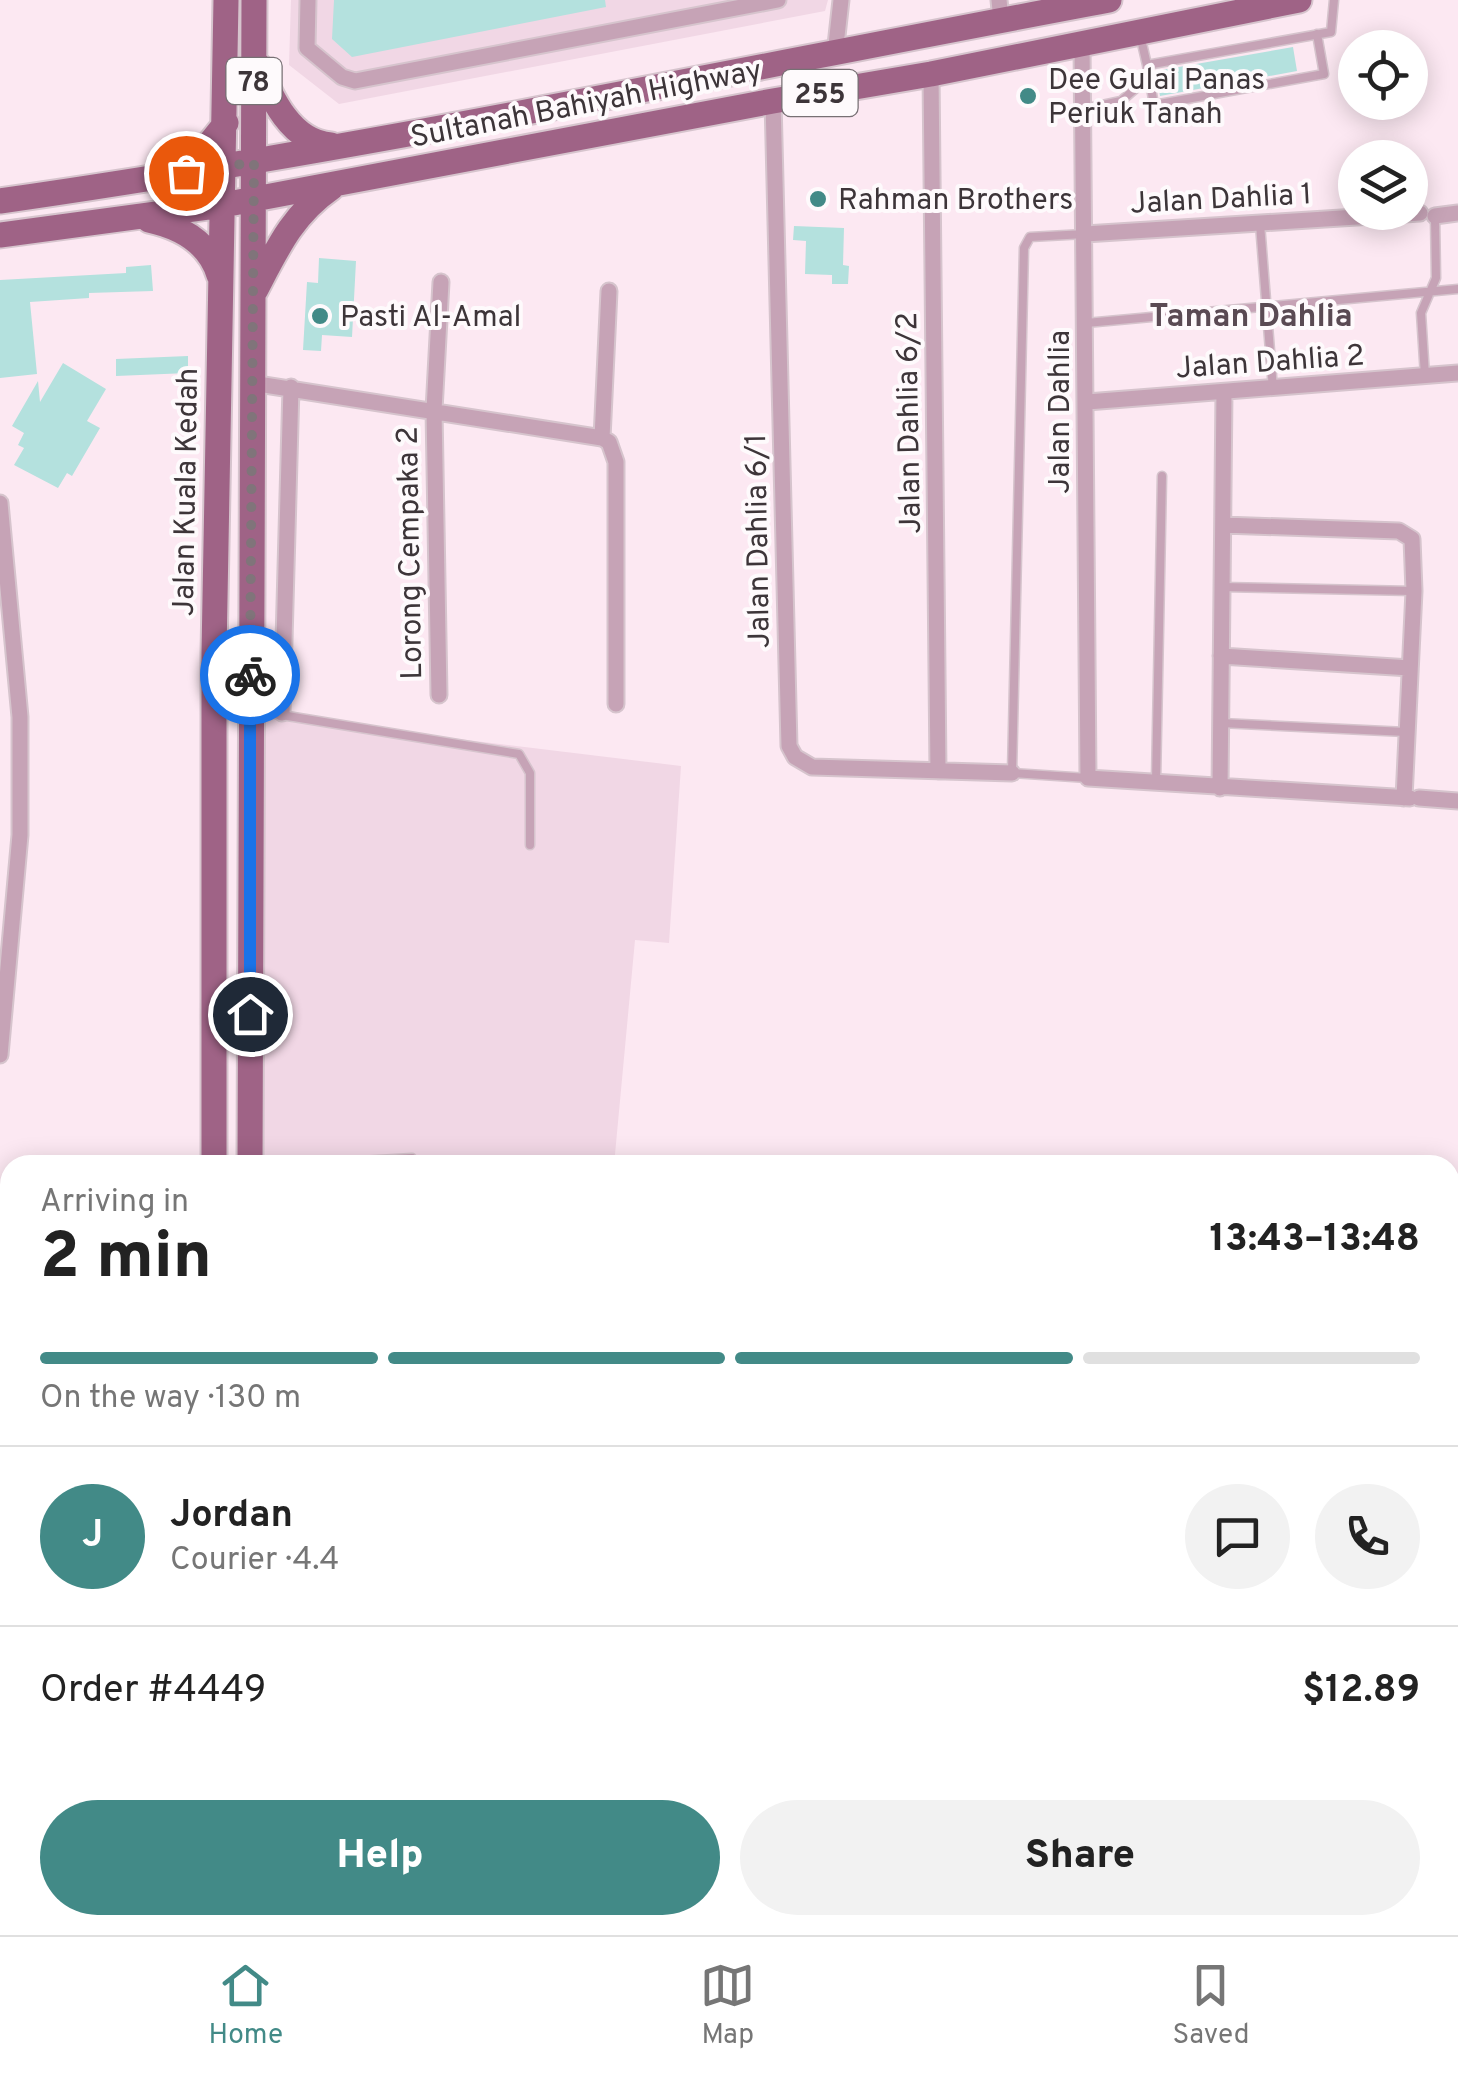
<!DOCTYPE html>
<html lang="en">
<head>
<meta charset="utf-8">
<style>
  body { margin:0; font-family:Overpass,sans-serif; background:#f2f2f2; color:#222; height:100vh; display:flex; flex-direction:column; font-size:38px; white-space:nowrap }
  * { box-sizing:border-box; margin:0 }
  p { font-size:32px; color:#767676 }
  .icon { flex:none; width:55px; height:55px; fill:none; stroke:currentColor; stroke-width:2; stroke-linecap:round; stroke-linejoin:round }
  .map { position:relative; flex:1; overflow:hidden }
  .sheet { position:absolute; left:0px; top:1155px; width:1460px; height:780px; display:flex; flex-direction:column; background:#fff; border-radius:30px 30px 0 0; box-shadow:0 5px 25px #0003 }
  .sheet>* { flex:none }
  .fabs { position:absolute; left:1338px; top:30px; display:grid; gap:20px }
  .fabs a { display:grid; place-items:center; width:90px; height:90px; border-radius:50%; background:#fff; box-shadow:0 5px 25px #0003; font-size:50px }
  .pin { position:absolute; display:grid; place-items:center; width:85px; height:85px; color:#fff; margin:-42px; border:5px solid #fff; border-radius:50%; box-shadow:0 2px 10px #0007 }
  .courier { position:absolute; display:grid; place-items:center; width:100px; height:100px; margin:-50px; border:8px solid #1a73e8; border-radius:50%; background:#fff; color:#222; box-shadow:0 2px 12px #0007 }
  .summary em { font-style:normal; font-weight:800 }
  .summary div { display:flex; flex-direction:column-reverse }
  .summary { display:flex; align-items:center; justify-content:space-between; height:170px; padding:0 40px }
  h1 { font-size:65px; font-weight:800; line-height:75px }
  .bar { display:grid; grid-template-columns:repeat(4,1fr); gap:15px 10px; align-content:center; height:120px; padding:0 40px }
  .bar i { height:12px; border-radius:8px; background:#e0e0e0 }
  .bar .selected { background:#428a87 }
  .bar p { grid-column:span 4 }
  .line { display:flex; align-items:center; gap:25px; padding:0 40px; border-top:2px solid #e0e0e0 }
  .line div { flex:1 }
  .round { display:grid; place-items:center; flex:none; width:105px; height:105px; border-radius:52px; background:#f2f2f2 }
  .cta { display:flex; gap:20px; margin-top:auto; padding:20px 40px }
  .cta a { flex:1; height:115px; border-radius:60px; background:#428a87; color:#fff; font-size:40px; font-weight:800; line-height:115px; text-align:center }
  .cta a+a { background:#f2f2f2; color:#222 }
  .menu { display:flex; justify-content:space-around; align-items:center; height:140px; border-top:2px solid #e0e0e0; background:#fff; font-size:28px; color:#767676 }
  .menu a { display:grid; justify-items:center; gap:5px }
  .menu .selected { color:#428a87 }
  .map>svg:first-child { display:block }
</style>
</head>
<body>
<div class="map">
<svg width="1458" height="1935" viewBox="0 0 1458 1935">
  <rect width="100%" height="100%" fill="#fce8f2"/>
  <path fill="#f1d7e5" d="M291,0H828L825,11L339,104L289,65Z
    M254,714L681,766L669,943L635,940L614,1165H262Z
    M0,1620L10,1623V1775L0,1772Z"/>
  <path fill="#b4e1de" d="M334,0H605L606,7L352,57L332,39Z
    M1293,47L1297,71L1160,96L1156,71Z
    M794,226L844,228L843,265L849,266L848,284H832V275L805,274L806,241L793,240Z
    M319,258L356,261L352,337L322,335L321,351L303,350L307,282L318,283Z
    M151,265L153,291L89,293V298L30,302L37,374L0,378V280L126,273V267Z
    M188,356V373L116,376V359Z
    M63,363L106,389L87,421L100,428L72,476L67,473L58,488L14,465L24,448L18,445L24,433L12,426L38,381L40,402Z"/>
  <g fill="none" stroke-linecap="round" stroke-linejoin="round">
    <g stroke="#d6c4cd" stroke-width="11">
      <path id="lane" d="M1141,39L1147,65L1331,32L1334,0
        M1147,65L1154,105L1324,74L1317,34
        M1084,109L1121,101L1149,77
        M1260,224L1273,389
        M1085,234L1030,237L1024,248L1012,773L1088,778
        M1086,323L1458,289
        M1425,376L1421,313L1436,278L1435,216
        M1222,587L1413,591
        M257,711L519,754L530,773V845
        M1221,723L1406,732
        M1156,781L1162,476
        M294,1165L412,1158
        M1450,1908L1458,1906
        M1313,1935L1381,1925
        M1391,1935L1392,1925"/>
    </g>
    <g stroke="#d6c4cd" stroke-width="19">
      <path id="street" d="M308,0L307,48L342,77L355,81L778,0
        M999,0L1001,20
        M1082,44L1088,778L1410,798
        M835,54L841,0
        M931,74L938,771
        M773,101L789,746L795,757L812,767L1012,773
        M1435,216L1458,213
        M1085,234L1420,213
        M252,383L602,438L609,442L616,462V704
        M1087,402L1458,373
        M602,438L609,291
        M0,503L20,717V835L0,1055
        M1223,525L1399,531L1412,539L1414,591L1404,798
        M1221,656L1410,668
        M439,695L434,410L441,282
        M282,713L291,387
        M1220,788L1224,392
        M1419,798L1458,801
        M1457,1532L1458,1621
        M0,1793L10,1795
        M1455,1915H1458
        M1062,1925L1077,1935
        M1308,1925L1309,1935
        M617,1935V1925
        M1231,1935V1925"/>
    </g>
    <g stroke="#d6c4cd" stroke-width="29">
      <path id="primary" d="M258,65C271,98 291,142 331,145
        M170,173L210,143L226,123
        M0,201C372,148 740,69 1109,0
        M149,220C181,227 209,242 219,275
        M0,235L223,205L773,101L931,74L1299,0
        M255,291C277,249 292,215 331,188
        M214,1165V653L226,0
        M250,1165L254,0
        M214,1925V1935
        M250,1925V1935"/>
    </g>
    <use href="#lane" stroke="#c6a3b6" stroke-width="8"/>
    <use href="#street" stroke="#c6a3b6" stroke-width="15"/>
    <use href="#primary" stroke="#9f6386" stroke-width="25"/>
  </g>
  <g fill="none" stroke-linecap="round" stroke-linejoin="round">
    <path stroke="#80747a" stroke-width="10" stroke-dasharray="0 18" d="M186,173L254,162L250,675"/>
    <path stroke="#1a73e8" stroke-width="12" d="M250,675V1014"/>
  </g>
  <g fill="#428a87" stroke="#fefafc" stroke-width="4">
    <circle cx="1028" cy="96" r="10"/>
    <circle cx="818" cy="199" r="10"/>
    <circle cx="320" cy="316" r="10"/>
  </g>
  <g text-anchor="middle" stroke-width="8" stroke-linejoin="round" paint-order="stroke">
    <g fill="#fefafc" stroke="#777074" stroke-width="2.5">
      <rect x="226.5" y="58" width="55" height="46" rx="8"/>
      <rect x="782.5" y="70" width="75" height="46" rx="8"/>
    </g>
    <g font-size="28" font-weight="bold" fill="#3d3539">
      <text x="254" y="91">78</text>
      <text x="820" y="103">255</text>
    </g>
    <g font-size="30" fill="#3d3539" stroke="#fefafc" text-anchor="start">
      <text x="1048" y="89">Dee Gulai Panas<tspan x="1048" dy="34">Periuk Tanah</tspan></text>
      <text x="838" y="209">Rahman Brothers</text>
      <text x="340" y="326">Pasti Al-Amal</text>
    </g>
    <g font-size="30" fill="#3d3539" stroke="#fefafc">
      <text transform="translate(586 103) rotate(-11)" y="10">Sultanah Bahiyah Highway</text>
      <text transform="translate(1221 198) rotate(-3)" y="10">Jalan Dahlia 1</text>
      <text transform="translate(1270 361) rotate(-4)" y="10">Jalan Dahlia 2</text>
      <text transform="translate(1059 412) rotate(-90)" y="10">Jalan Dahlia</text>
      <text transform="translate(908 423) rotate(-91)" y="10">Jalan Dahlia 6/2</text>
      <text transform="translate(185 492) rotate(-89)" y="10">Jalan Kuala Kedah</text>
      <text transform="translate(757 541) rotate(-91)" y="10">Jalan Dahlia 6/1</text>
      <text transform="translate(409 553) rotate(-91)" y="10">Lorong Cempaka 2</text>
    </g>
    <g font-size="32" font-weight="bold" fill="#5a4a53" stroke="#fefafc">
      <text x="1251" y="326">Taman Dahlia</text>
    </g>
  </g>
</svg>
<div class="fabs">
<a><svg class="icon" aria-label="locate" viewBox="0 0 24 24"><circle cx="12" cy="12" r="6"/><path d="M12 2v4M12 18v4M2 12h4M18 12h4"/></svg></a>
<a><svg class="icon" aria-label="layers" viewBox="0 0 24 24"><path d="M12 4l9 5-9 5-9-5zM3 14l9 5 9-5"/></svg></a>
</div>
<div class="pin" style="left:186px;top:173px;background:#ea580c"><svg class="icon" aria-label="bag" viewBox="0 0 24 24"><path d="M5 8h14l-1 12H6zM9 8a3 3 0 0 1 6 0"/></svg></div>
<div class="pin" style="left:250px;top:1014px;background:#1f2937"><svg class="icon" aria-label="home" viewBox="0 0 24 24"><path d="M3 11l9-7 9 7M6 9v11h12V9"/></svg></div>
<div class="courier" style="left:250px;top:675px"><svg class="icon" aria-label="bike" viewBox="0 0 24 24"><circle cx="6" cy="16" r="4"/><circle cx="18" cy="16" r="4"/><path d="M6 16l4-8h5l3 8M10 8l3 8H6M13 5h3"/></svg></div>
<section class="sheet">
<div class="summary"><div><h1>2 min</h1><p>Arriving in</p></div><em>13:43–13:48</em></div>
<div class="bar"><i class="selected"></i><i class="selected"></i><i class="selected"></i><i></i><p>On the way · 130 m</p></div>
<div class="line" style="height:180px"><b class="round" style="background:#428a87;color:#fff">J</b><div><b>Jordan</b><p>Courier · 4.4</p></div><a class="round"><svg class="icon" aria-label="chat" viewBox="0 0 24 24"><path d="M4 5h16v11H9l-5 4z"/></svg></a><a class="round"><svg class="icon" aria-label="phone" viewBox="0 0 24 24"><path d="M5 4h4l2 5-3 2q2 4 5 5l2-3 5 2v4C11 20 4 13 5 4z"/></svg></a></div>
<div class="line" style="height:130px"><div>Order #4449</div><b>$12.89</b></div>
<div class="cta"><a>Help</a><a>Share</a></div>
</section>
</div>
<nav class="menu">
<a class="selected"><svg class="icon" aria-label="home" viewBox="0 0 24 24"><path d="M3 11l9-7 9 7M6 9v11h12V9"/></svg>Home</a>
<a><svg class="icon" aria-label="map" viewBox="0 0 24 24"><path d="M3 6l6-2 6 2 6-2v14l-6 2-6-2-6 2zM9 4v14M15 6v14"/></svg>Map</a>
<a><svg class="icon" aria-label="saved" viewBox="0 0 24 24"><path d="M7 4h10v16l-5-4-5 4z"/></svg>Saved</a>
</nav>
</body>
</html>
